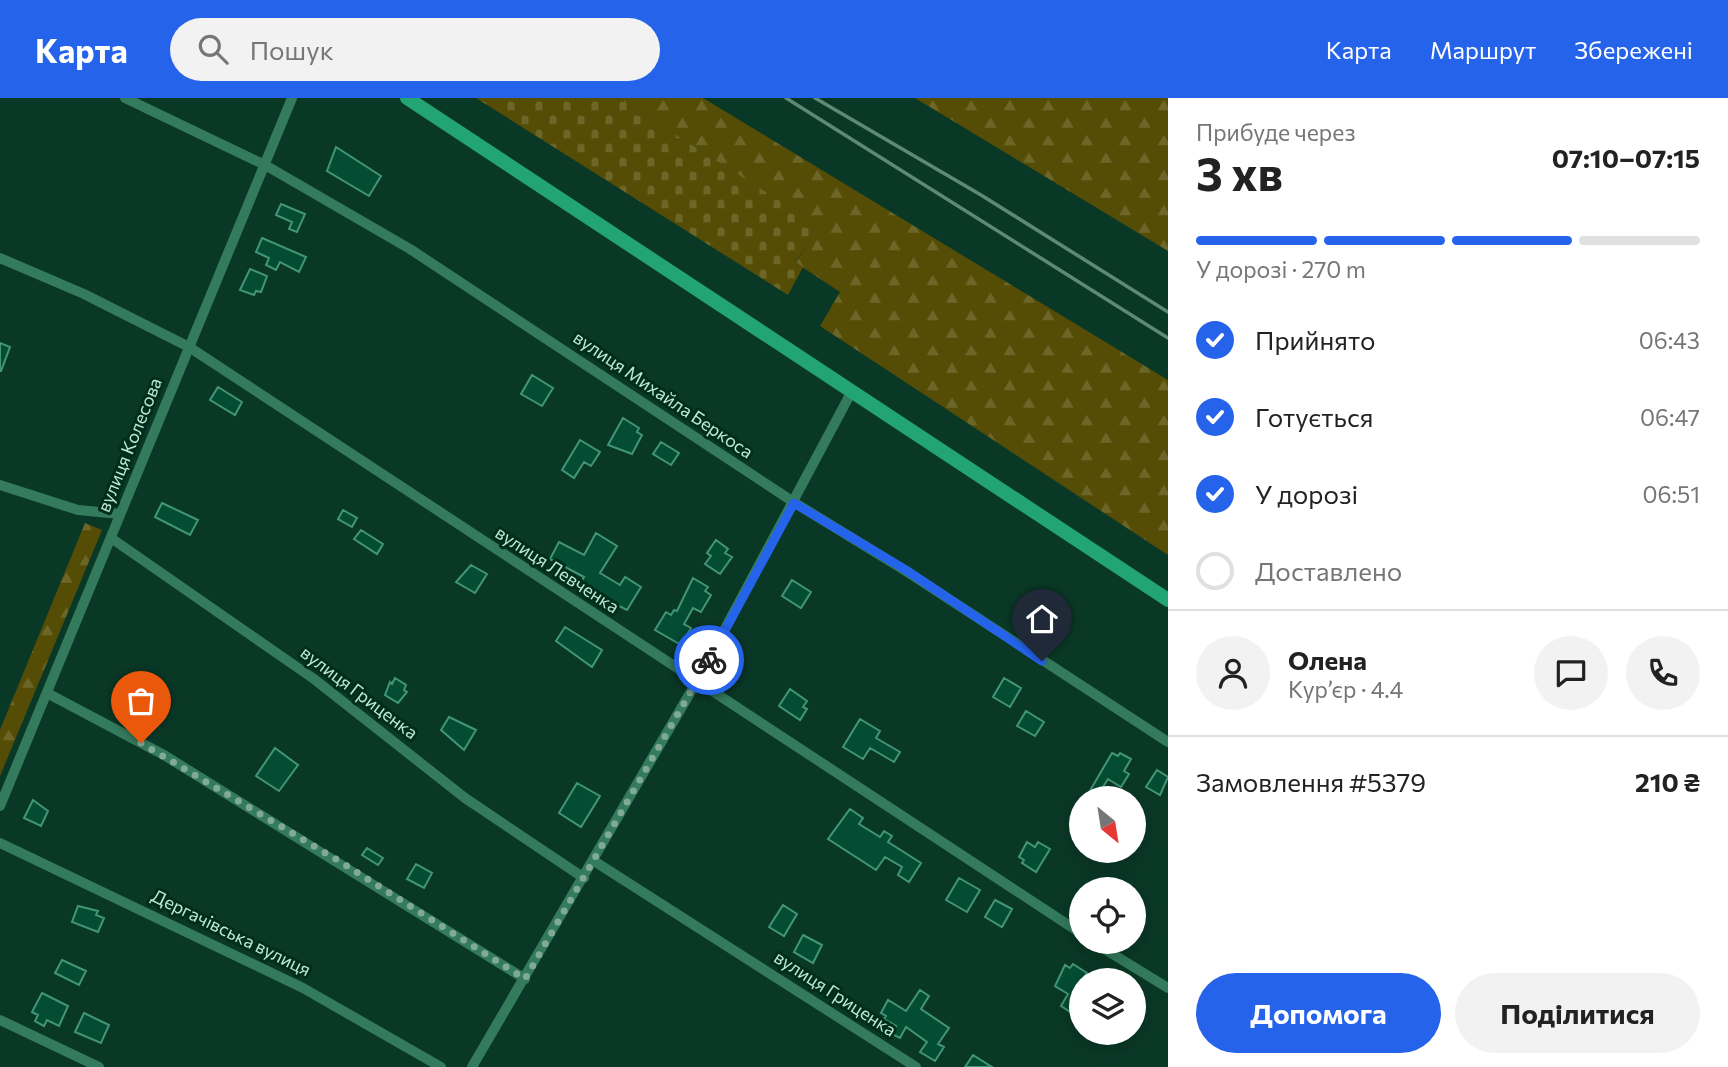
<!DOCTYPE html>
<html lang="uk">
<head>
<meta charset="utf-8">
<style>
  body { margin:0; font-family:Commissioner,sans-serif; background:#f2f2f2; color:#222; height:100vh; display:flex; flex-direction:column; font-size:26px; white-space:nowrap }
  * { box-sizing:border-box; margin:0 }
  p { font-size:23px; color:#767676 }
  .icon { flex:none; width:38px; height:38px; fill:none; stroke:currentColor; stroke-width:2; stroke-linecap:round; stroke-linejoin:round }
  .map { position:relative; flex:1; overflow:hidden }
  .sheet { display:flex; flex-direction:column; background:#fff; width:560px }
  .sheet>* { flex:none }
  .needle { width:46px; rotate:150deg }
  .buttons { position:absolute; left:1069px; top:688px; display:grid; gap:14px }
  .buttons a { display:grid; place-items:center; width:77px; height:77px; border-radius:50%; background:#fff; box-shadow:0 4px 18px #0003; font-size:35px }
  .pin { position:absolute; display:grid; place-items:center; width:60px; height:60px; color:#fff; margin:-72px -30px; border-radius:50% 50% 50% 0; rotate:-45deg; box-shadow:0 0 7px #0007 }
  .pin .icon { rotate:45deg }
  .courier { position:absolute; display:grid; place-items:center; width:70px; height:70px; margin:-35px; border:5px solid #2563eb; border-radius:50%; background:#fff; color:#222; box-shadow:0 2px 9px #0007 }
  .head em { font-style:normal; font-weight:700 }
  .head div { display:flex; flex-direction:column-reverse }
  .head { display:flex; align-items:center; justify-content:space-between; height:119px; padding:0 28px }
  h1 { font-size:46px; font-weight:700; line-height:52px }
  .bar { display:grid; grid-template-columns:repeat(4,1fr); gap:10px 7px; align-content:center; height:84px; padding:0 28px }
  .bar i { height:9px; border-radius:5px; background:#e0e0e0 }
  .bar .current { background:#2563eb }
  .bar p { grid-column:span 4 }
  .line { display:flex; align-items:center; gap:18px; padding:0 28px; border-top:2px solid #e0e0e0 }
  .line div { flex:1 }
  .round { display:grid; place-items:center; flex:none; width:74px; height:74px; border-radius:37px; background:#f2f2f2 }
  ol { padding:0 28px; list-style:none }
  li { display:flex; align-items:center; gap:21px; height:77px }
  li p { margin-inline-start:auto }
  li .icon { padding:7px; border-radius:50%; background:#2563eb; color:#fff; stroke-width:4 }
  li:last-child { color:#767676 }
  li i { width:38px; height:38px; border:4px solid #e0e0e0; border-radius:50% }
  .cta { display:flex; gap:14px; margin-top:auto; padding:14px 28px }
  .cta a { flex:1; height:80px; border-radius:42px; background:#2563eb; color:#fff; font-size:28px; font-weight:700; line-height:80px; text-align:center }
  .cta a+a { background:#f2f2f2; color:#222 }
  header { display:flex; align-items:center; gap:42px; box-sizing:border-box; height:98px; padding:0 35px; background:#2563eb; color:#fff }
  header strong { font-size:33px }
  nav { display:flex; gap:38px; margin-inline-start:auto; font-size:24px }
  .search { width:490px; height:63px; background:#f2f2f2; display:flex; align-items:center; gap:18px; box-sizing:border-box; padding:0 24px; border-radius:38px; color:#767676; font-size:26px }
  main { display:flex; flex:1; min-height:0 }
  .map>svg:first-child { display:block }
</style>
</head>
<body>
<header>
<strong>Карта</strong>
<div class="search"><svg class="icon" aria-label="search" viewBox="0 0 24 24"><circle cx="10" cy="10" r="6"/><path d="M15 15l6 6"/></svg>Пошук</div>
<nav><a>Карта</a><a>Маршрут</a><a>Збережені</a></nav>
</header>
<main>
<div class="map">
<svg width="1168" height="969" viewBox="0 0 1168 969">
  <defs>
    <pattern id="forest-firs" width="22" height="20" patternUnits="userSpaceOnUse" patternTransform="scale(1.75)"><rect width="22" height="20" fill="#554d05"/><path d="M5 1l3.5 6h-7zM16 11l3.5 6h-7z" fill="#6c6729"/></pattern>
    <pattern id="cemetery-stones" width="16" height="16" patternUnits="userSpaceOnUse" patternTransform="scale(1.75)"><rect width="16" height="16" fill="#554d05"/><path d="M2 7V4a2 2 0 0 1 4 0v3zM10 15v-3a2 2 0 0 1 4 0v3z" fill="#6c6729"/></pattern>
  </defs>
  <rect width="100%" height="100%" fill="#0a3827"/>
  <path fill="url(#forest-firs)" d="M618,0H703L1168,282V457L820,228L840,194L796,165L818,128Z
    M916,0H1168V153L915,0Z
    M85,425L102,432L0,678V632Z"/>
  <path fill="url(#cemetery-stones)" d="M476,0H618L819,128L796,164L803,169L788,197Z"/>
  <path fill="#044c34" stroke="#439673" stroke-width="2" d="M336,49L381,78L369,98L327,73Z
    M281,106L305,116L297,134L289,131L292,124L276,117Z
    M262,140L306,159L299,174L280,164L276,172L266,167L269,160L256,154Z
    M250,171L267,178L261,194L256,193L254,197L240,192Z
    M0,245L10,249L1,273H0Z
    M532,277L553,290L542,308L521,296Z
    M218,289L242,304L235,317L210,302Z
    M623,320L639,330L637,334L642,337L632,356L608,347Z
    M580,342L600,354L591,368L584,364L574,380L562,372Z
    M661,344L679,355L671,367L653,356Z
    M162,405L198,422L190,437L155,419Z
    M343,412L357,420L352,429L338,421Z
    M361,432L383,446L377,456L354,441Z
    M596,435L617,448L600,475L620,487L625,479L641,489L627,512L579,488L584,479L550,461L559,444L584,457Z
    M716,442L728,451L725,455L732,459L720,476L705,466L711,458L707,455Z
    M471,467L487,476L475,495L456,484Z
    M693,480L708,489L705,493L711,497L701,514L693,510L684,526L691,530L681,547L655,532L666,514L671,517L674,512L677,513Z
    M792,482L811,494L801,510L782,498Z
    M565,529L602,552L592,569L556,543Z
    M395,580L406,587L404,592L407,594L398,605L385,597L390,584L392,586Z
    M1004,580L1021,590L1010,609L993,599Z
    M790,591L807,603L803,609L807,611L800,622L779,608Z
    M1026,613L1044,624L1035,638L1017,628Z
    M449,619L476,632L464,652L441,632Z
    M860,621L880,633L876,640L900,654L894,664L870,650L863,661L843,649Z
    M275,650L298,667L279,693L256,678Z
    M1112,655L1118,658L1120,655L1131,661L1124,673L1129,676L1121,689L1108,681L1096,700L1088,696Z
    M1157,672L1168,679L1160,697L1146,689Z
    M577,685L600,698L581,729L559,715Z
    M33,702L48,713L41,728L24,720Z
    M850,711L863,720L859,726L880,739L884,733L892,738L888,744L921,765L909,784L898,777L902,769L885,759L876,772L828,741Z
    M1027,744L1035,749L1038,744L1050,751L1036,774L1022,765L1024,762L1019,759Z
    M367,750L383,760L378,767L362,757Z
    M416,766L432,775L424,790L407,781Z
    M959,780L980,792L967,814L946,802Z
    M995,802L1012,811L1002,829L985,819Z
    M783,807L797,816L784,838L769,829Z
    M78,808L98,813L96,817L104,820L98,834L72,824Z
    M803,837L822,847L813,865L794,854Z
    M62,862L86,873L79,887L55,875Z
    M1073,866L1087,875L1082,882V899L1072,915L1061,908L1068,896L1055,888L1065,867L1070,870Z
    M920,892L929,898L921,911L949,930L938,946L944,949L935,963L920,954L927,944L906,929L900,940L892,936L896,928L884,921L886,918L881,915L888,902L906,913Z
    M42,895L68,908L59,928L47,922L44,928L35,923L38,917L32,914Z
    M84,915L109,927L101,945L75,934Z
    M973,957L992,969H965Z"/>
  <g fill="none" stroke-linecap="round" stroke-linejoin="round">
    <path stroke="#347a5c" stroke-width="10" d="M125,0L265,67L410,151L795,405L906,473L1168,644
      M0,160L84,196L189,249L1082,836
      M0,387L78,412L120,416
      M111,440L314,581L465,700L584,780
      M47,595L164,657L525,881
      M0,708L292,0
      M0,745L303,890L441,969
      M594,763L916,969
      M1093,844L1168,890
      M0,922L99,969
      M472,969L697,583L852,293"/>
    <path stroke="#22a475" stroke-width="14" d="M407,0L1168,502"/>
    <path stroke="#5e8977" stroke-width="3.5" d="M786,0L1168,240
      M815,0L981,97L1168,214"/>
  </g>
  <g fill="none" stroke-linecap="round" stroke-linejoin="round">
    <path stroke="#80aa96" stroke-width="7" stroke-dasharray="0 12.6" d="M141,645L344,766L525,881L709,562"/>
    <path stroke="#2563eb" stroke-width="9" d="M709,562L794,405L906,472L1042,563"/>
  </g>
  <g text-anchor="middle" stroke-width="6" stroke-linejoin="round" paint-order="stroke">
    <g font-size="18" fill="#bfe7d2" stroke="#002e1d">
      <text transform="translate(663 297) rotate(34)" y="6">вулиця Михайла Беркоса</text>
      <text transform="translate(130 347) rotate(-68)" y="6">вулиця Колесова</text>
      <text transform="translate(557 472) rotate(33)" y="6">вулиця Левченка</text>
      <text transform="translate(359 595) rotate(37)" y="6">вулиця Гриценка</text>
      <text transform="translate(231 835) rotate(26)" y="6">Дергачівська вулиця</text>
      <text transform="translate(835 896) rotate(33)" y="6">вулиця Гриценка</text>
    </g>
  </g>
</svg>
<div class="buttons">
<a><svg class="needle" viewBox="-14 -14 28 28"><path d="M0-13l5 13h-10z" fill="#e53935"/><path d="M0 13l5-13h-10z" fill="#767676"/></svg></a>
<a><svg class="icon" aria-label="locate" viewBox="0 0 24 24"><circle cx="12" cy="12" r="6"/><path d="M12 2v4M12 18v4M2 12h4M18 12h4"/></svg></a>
<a><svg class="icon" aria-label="layers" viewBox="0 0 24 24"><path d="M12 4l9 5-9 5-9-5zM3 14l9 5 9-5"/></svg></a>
</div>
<div class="pin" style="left:141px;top:645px;background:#ea580c"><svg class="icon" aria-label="bag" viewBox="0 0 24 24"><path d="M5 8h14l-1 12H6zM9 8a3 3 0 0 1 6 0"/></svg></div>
<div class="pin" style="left:1042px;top:563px;background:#1f2937"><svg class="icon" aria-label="home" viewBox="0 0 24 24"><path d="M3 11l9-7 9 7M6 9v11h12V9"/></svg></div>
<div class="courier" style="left:709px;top:562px"><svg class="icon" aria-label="bike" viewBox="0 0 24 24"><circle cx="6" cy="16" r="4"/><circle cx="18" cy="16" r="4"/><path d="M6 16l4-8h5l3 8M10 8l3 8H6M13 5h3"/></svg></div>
</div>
<section class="sheet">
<div class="head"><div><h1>3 хв</h1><p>Прибуде через</p></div><em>07:10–07:15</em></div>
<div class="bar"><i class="current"></i><i class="current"></i><i class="current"></i><i></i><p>У дорозі · 270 m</p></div>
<ol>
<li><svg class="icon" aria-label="check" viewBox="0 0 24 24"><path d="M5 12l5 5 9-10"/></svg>Прийнято<p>06:43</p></li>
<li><svg class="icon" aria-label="check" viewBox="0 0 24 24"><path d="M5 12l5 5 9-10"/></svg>Готується<p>06:47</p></li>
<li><svg class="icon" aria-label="check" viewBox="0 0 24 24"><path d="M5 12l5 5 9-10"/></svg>У дорозі<p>06:51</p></li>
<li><i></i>Доставлено</li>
</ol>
<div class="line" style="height:126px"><a class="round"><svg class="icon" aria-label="person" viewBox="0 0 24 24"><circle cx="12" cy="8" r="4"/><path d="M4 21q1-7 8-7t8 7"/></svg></a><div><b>Олена</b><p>Кур’єр · 4.4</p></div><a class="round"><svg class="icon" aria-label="chat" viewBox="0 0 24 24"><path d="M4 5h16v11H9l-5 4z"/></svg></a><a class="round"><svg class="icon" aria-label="phone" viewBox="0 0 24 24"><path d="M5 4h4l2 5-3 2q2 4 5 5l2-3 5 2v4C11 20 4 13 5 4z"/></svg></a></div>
<div class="line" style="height:91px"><div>Замовлення #5379</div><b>210 ₴</b></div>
<div class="cta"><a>Допомога</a><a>Поділитися</a></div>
</section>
</main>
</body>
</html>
